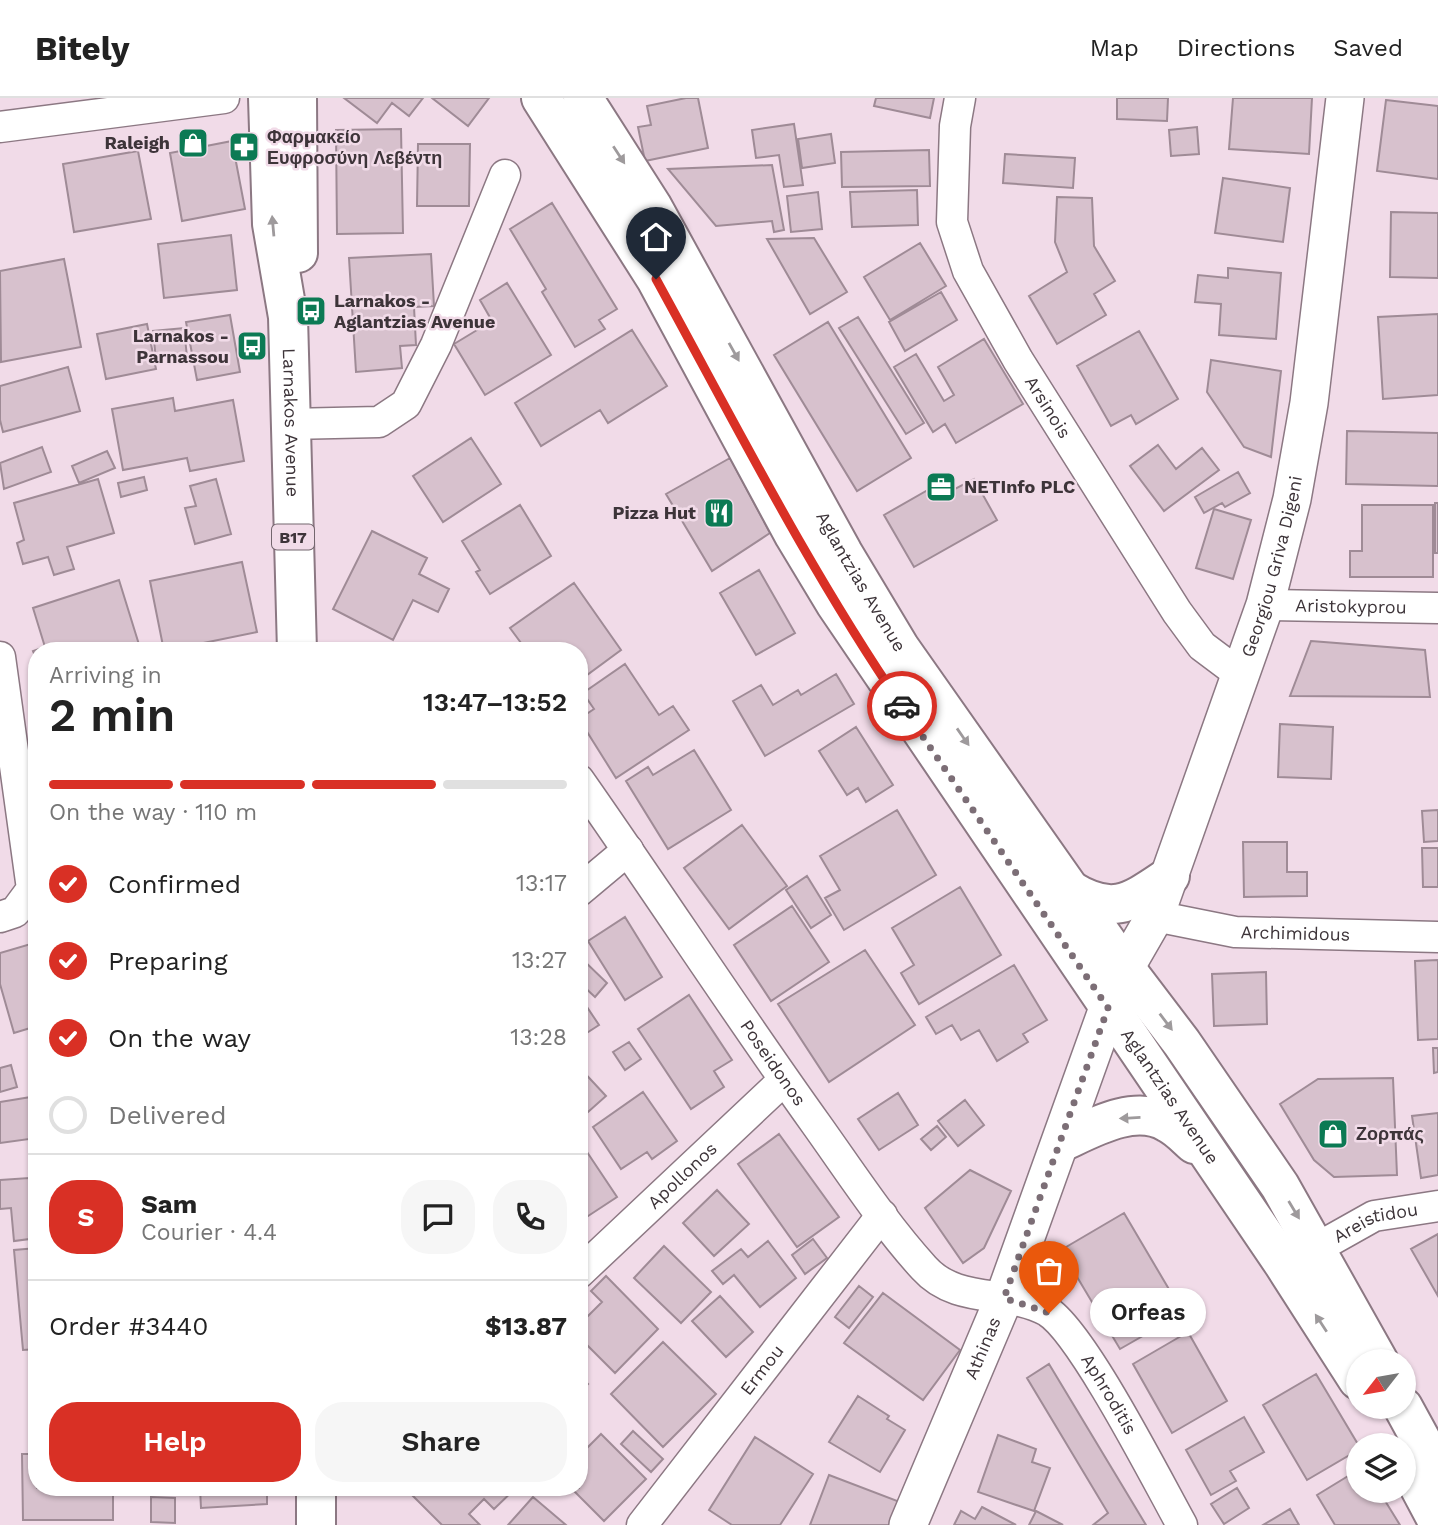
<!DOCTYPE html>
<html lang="en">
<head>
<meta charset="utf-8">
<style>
  body { margin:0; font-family:"Work Sans",sans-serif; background:#f6f6f6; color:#222; height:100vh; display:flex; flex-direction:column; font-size:26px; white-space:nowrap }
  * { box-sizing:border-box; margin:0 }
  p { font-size:23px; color:#767676 }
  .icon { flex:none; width:38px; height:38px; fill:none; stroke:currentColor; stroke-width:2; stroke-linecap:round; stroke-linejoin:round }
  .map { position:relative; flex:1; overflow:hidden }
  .details { position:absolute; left:28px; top:544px; width:560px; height:854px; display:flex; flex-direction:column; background:#fff; border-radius:28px; box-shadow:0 2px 5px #0004 }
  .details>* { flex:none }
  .needle { width:46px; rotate:239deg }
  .fabs { position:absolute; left:1346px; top:1251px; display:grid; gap:14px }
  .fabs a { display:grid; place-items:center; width:70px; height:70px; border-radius:50%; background:#fff; box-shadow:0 2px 5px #0004; font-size:35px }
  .pin { position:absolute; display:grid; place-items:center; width:60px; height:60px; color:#fff; margin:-72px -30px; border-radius:50% 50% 50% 0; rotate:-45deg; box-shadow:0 0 7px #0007 }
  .pin .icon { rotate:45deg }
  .courier { position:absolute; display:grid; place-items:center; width:70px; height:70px; margin:-35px; border:5px solid #d93025; border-radius:50%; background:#fff; color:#222; box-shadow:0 2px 9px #0007 }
  .bubble { position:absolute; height:49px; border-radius:24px; background:#fff; box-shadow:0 2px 5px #0004; font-size:23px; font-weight:600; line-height:49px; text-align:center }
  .head em { font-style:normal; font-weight:600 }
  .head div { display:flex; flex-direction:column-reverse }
  .head { display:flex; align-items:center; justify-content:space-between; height:119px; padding:0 21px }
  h1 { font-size:46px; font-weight:600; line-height:52px }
  .bar { display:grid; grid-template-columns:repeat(4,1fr); gap:10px 7px; align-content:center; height:84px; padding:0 21px }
  .bar i { height:9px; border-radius:5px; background:#e0e0e0 }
  .bar .selected { background:#d93025 }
  .bar p { grid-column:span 4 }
  .line { display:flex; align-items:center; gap:18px; padding:0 21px; border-top:2px solid #e0e0e0 }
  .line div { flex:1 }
  .round { display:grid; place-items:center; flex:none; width:74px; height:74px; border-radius:28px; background:#f6f6f6 }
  ol { padding:0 21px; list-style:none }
  li { display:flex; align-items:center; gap:21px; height:77px }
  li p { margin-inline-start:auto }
  li .icon { padding:7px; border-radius:50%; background:#d93025; color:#fff; stroke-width:4 }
  li:last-child { color:#767676 }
  li i { width:38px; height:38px; border:4px solid #e0e0e0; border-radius:50% }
  .action { display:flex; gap:14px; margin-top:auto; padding:14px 21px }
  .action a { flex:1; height:80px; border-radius:28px; background:#d93025; color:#fff; font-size:28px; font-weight:600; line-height:80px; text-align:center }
  .action a+a { background:#f6f6f6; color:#222 }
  header { display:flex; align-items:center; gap:42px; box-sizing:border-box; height:98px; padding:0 35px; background:#fff; border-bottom:2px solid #e0e0e0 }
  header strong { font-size:33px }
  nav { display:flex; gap:38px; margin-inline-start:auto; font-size:24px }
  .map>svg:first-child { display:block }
</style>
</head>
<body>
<header>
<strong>Bitely</strong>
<nav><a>Map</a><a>Directions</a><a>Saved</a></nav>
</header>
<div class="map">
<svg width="1438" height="1427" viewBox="0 0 1438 1427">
  <rect width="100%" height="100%" fill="#f1dbe8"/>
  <path fill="#d7c1cd" stroke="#9f8b96" stroke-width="2" d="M344,0H423L409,18L392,5L377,25Z
    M432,0H489L468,28Z
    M686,0H698L708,50L645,63L638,29L651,27L647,8Z
    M876,0H934L930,20L874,8Z
    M1117,0H1168L1167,23L1117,21Z
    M1233,0H1312L1309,56L1229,51Z
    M1386,2L1438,8V81L1377,73Z
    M794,26L803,87L784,89L779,57L756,60L752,32Z
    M1197,29L1199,56L1171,58L1169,32Z
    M401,31L403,135L337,136L336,32Z
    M831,36L835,65L802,70L798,41Z
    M232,43L245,111L182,123L170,55Z
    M418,46H470L469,108H417Z
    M929,52L930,88L842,89L841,54Z
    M138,53L151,121L74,134L63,66Z
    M1005,56L1075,60L1073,90L1003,85Z
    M772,67L784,132L774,134L772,123L716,128L668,71Z
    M1223,80L1290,90L1283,144L1215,135Z
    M917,92L918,127L852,129L850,94Z
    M818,94L822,131L791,134L787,98Z
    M1057,99L1092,100L1094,148L1115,183L1094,196L1106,217L1057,246L1029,198L1067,174L1055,144Z
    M552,105L617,211L599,222L605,231L575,249L542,194L546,191L510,131Z
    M1391,114L1438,115V180L1390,179Z
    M231,137L237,192L164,200L158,146Z
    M814,140L847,194L810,216L767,141Z
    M920,145L946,188L890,222L864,179Z
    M431,156L434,208L414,209L416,247L400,248L402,270L356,274L349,160Z
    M64,161L81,249L1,264L0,173Z
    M1228,170L1281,175L1276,241L1219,237L1221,206L1195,204L1198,177L1228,180Z
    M507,185L551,257L485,297L454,246L492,223L480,202Z
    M941,194L957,222L905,253L889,224Z
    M1438,216V297L1383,301L1378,219Z
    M230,217L240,274L197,282L186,224Z
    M858,219L924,325L906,336L839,230Z
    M828,224L911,360L857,393L774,257Z
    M147,226L156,271L106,281L97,236Z
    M184,230L187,259L156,262L153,233Z
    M632,232L667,288L608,325L600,312L541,348L515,305Z
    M1139,233L1178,301L1136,326L1131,317L1111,328L1077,268Z
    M984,241L1023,306L956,345L945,326L933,334L894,269L916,256L944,303L954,297L938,269Z
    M1211,262L1281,273L1271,359L1244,349L1207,294Z
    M68,269L80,313L3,334L0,322V288Z
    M173,300L175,313L233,302L244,363L190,373L187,360L123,372L112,311Z
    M1347,333L1438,335V388L1346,386Z
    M471,340L501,386L443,424L413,378Z
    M1158,347L1176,371L1202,350L1219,372L1164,413L1130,368Z
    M42,349L51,374L4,391L0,365Z
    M107,353L115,370L79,385L72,368Z
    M730,360L770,435L712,473L666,396Z
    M1238,374L1250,395L1225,409L1222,405L1204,415L1195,399Z
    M144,379L147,392L121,399L118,385Z
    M98,381L114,435L67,449L74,471L54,477L48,459L23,466L17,445L24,442L14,405Z
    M216,381L231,436L195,446L185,410L196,408L190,388Z
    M947,381L953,392L974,381L997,422L914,469L884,417Z
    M1435,405H1438V455H1435Z
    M520,407L551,458L490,496L476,474L480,472L462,443Z
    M1362,407H1433V479H1350V453H1362Z
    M1214,411L1251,422L1233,481L1196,470Z
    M372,433L427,460L419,476L449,491L438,514L413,502L393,542L333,511Z
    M242,464L257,534L164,553L150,483Z
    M759,472L795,535L756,557L720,495Z
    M119,482L141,553H37V563L33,553L45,549L33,510Z
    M574,485L621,552L587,577L579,566V553H527L510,530Z
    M1311,543L1425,552L1430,599L1290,598Z
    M625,566L659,617L673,608L689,632L616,680L579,621L594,611L583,595Z
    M836,576L854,606L765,658L733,603L761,587L773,607L798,592L801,597Z
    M1280,626L1333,629L1331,681L1278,679Z
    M856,629L893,687L866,704L858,690L847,697L819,653Z
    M694,652L731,712L668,751L626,683L648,669L653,677Z
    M897,712L936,777L844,832L825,800L840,792L820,758Z
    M1438,712V743L1424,744L1422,713Z
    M742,727L787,788L729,831L684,770Z
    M1243,744H1287V774H1307V798L1244,799Z
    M1422,750H1438V789H1423Z
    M807,778L831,817L811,830L786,792Z
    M960,789L1001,857L919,906L901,875L914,867L892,830Z
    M792,808L829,864L771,903L734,847Z
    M625,819L662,879L625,902L588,843Z
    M34,845L37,928L14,935L0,886V855Z
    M865,852L915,927L829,984L778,906Z
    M579,858L607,885L595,899L579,884Z
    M1438,862V941L1418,942L1415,863Z
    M1014,867L1047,922L1023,936L1028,944L997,963L979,932L961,942L952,927L936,936L926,919Z
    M1266,874L1267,926L1214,928L1212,876Z
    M579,897L599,927L579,940Z
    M689,897L732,962L714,973L724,989L691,1011L638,931Z
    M629,944L641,961L625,972L613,954Z
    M1433,950H1438V974L1434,975Z
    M11,967L17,989L0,994V970Z
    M579,969L606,998L579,1022Z
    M1393,980L1397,1077L1334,1079L1314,1062L1280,1006L1318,981Z
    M643,994L677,1043L652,1061L647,1054L621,1071L593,1029Z
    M898,995L918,1027L879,1052L858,1021Z
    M37,998V1040L0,1045V1004Z
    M965,1002L984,1027L958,1048L938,1023Z
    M1438,1015V1077L1421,1080L1412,1018Z
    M937,1028L946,1039L931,1052L921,1041Z
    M779,1036L839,1119L797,1149L738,1066Z
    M579,1042L617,1099L579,1124Z
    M970,1072L1011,1093L984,1150L963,1165L925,1110Z
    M29,1080L32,1102L37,1101V1140L14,1143L11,1110L0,1111V1082Z
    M717,1092L749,1126L714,1158L683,1125Z
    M1124,1115L1183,1215L1120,1251L1061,1152Z
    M1438,1136V1198L1411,1151Z
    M813,1141L827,1160L805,1176L792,1157Z
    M768,1143L796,1180L760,1209L734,1177L723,1186L712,1173L741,1151L748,1159Z
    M664,1148L711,1194L681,1225L634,1180Z
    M37,1150V1251L23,1252L14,1152Z
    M606,1178L658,1231L615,1275L579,1239V1227L602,1204L591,1193Z
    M859,1188L873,1199L849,1230L835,1219Z
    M883,1195L960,1252L923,1302L844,1245Z
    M720,1198L753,1234L726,1259L692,1223Z
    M1188,1234L1227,1303L1172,1335L1133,1266Z
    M663,1244L716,1296L663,1349L611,1296Z
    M1049,1266L1146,1427H1093L1108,1415L1027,1280Z
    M1316,1276L1359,1348L1358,1352L1307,1382L1263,1307Z
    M579,1277L588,1286L579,1295Z
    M858,1298L889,1318L887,1321L905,1332L880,1374L829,1344Z
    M1244,1319L1264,1354L1230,1373L1236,1383L1211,1397L1186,1352Z
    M633,1333L663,1361L651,1374L621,1346Z
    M601,1336L646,1381L604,1423L571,1390H579V1358Z
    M998,1337L1036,1351L1032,1364L1050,1370L1034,1413L978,1394Z
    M755,1339L813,1376L780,1427H732L709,1412Z
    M22,1356H37V1390H113V1422H23Z
    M1358,1372V1393H1379L1400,1427H1335L1317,1397Z
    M829,1377L900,1404L891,1427H810Z
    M200,1390H267V1406L201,1410Z
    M416,1390H516L494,1411L484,1401L469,1416L480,1427H442L410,1395Z
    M1237,1390L1249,1410L1224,1426L1211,1406Z
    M151,1399L175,1400V1425L151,1424Z
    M533,1399L566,1427H508Z
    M982,1409L1016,1427H954L961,1413L975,1421Z
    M1290,1411L1299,1427H1263Z
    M1036,1413L1063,1427H1029Z"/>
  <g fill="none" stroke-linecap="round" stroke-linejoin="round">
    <g stroke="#8c7883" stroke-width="33">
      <g id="minor">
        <path id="s1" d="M960,0L955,28L952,124L968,173L1018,262L1177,514L1202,548L1242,578"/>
        <path d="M0,29L224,0"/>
        <path d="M289,326L379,324L406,306L436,247L505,77"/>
        <path id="s2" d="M1265,507L1438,510"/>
        <path d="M0,559L32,791L15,814L0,819"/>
        <path id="s3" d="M579,682C659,796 735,913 816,1026C851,1075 884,1126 924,1170C957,1207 1008,1191 1047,1213C1082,1234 1158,1384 1182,1427"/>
        <path d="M579,793L628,752"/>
        <path id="s4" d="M1155,818L1235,834L1438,839"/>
        <path id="s5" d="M1317,1150L1374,1118L1438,1108"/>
        <path id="s6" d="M579,1175L784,982"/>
        <path id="s7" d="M642,1427L882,1117"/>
      </g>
    </g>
    <g stroke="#8c7883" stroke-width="40">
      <g id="tertiary">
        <path id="s8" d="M908,1427L1004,1200L1108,910L1125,870L1155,818L1265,507L1292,401L1309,305L1345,0"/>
      </g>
    </g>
    <g stroke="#8c7883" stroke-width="42">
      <g id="secondary">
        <path id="s9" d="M541,0L656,181L794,437L835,505L1283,1165L1358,1282"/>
        <path id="s10" d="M583,0L652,108L843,455L900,550L1125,870L1182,945L1280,1088L1379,1264"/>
        <path d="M1070,792C1114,819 1131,804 1170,778"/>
        <path d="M1062,1044C1092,1030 1135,1005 1168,1025C1178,1030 1186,1039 1194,1046"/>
        <path d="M1403,1309L1438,1373"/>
        <path d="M1404,1360L1438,1424"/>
      </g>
    </g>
    <g stroke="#8c7883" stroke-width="42">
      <g id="primary">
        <path id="s11" d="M268,0L272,126L288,219L297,553"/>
        <path d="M297,0L298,155"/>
        <path d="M316,1390V1427"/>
      </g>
    </g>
    <use href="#minor" stroke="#fff" stroke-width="30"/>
    <use href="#tertiary" stroke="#fff" stroke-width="37"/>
    <use href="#secondary" stroke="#fff" stroke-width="38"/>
    <use href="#primary" stroke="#fff" stroke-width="38"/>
  </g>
  <defs><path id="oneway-solid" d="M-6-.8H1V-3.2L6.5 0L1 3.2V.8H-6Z" transform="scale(1.75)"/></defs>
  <g fill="#9e9a9c">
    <use href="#oneway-solid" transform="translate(619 57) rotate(57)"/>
    <use href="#oneway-solid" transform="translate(273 128) rotate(-95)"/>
    <use href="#oneway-solid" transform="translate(734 254) rotate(61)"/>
    <use href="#oneway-solid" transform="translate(963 639) rotate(55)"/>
    <use href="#oneway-solid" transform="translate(1166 924) rotate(53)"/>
    <use href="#oneway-solid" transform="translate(1130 1020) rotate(177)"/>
    <use href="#oneway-solid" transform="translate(1294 1112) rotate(59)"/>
    <use href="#oneway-solid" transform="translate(1321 1225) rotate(-123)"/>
  </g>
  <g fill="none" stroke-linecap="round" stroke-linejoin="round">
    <path stroke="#7c6e76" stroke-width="7" stroke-dasharray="0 12.6" d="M902,608L1108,910L1004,1200L1049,1215"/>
    <path stroke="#d93025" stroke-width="9" d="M656,181C735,325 809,472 902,608"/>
  </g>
  <defs>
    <g id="shop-square" transform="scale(1.575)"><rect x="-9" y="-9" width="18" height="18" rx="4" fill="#0c7a54" stroke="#f1dbe8"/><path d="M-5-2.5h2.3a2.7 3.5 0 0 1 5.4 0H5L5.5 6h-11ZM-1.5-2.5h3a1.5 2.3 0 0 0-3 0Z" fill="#fff"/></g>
    <g id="pharmacy-square" transform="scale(1.575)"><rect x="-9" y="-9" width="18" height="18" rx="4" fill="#0c7a54" stroke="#f1dbe8"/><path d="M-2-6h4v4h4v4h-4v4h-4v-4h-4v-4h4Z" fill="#fff"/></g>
    <g id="bus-square" transform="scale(1.575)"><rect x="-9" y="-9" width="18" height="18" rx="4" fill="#0c7a54" stroke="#f1dbe8"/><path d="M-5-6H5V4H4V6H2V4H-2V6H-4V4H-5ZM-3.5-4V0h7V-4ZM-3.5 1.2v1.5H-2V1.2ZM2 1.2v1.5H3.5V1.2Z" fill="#fff"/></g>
    <g id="office-square" transform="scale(1.575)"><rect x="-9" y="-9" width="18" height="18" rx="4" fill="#0c7a54" stroke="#f1dbe8"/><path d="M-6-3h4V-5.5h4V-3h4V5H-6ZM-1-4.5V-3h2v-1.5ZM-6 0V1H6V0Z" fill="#fff"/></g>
    <g id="restaurant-square" transform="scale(1.575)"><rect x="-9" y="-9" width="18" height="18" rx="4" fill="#0c7a54" stroke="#f1dbe8"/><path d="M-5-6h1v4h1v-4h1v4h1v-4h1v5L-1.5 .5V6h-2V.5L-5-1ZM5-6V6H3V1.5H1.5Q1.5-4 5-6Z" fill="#fff"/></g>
  </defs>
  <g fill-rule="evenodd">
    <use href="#shop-square" x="193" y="45"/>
    <use href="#pharmacy-square" x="244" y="49"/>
    <use href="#bus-square" x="311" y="213"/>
    <use href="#bus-square" x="252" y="248"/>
    <use href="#office-square" x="941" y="389"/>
    <use href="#restaurant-square" x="719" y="415"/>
    <use href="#shop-square" x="1333" y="1036"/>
  </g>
  <g text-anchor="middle" stroke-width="5" stroke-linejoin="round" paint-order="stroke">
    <rect fill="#f1dbe8" stroke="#73666e" stroke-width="2" x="272" y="426.5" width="42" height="25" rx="5"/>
    <g font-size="16" font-weight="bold" fill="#3d3439">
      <text x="293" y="445">B17</text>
    </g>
    <g font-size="18" font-weight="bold" fill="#3d3439" stroke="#f1dbe8" text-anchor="start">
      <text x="267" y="45">Φαρμακείο<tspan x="267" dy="21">Ευφροσύνη Λεβέντη</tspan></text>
      <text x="170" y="51" text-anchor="end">Raleigh</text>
      <text x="334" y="209">Larnakos -<tspan x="334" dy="21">Aglantzias Avenue</tspan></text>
      <text x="229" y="244" text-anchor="end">Larnakos -<tspan x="229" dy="21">Parnassou</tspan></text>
      <text x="964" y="395">NETInfo PLC</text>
      <text x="696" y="421" text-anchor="end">Pizza Hut</text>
      <text x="1356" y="1042">Ζορπάς</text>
    </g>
    <g font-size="18" fill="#3d3439" stroke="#f1dbe8">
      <text dy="6" stroke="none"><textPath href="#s1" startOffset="334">Arsinois</textPath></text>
      <text dy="6" stroke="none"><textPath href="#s11" startOffset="326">Larnakos Avenue</textPath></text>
      <text dy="6" stroke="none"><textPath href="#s8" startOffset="1027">Georgiou Griva Digeni</textPath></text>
      <text dy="6" stroke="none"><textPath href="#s10" startOffset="558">Aglantzias Avenue</textPath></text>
      <text dy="6" stroke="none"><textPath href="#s2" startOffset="86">Aristokyprou</textPath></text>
      <text dy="6" stroke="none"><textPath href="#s4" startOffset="142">Archimidous</textPath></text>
      <text dy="6" stroke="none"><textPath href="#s3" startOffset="343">Poseidonos</textPath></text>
      <text dy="6" stroke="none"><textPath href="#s9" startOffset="1181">Aglantzias Avenue</textPath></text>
      <text dy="6" stroke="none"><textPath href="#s6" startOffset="142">Apollonos</textPath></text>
      <text dy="6" stroke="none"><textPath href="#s5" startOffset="65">Areistidou</textPath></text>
      <text dy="6" stroke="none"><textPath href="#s8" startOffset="192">Athinas</textPath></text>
      <text dy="6" stroke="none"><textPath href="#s7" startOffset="196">Ermou</textPath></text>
      <text dy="6" stroke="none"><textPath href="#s3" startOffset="835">Aphroditis</textPath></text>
    </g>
  </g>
</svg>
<div class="fabs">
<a><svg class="needle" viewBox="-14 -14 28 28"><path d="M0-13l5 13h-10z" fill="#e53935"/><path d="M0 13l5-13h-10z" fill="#767676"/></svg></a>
<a><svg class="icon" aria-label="layers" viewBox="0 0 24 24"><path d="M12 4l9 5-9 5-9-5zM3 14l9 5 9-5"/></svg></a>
</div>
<div class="pin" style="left:1049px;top:1215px;background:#ea580c"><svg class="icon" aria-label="bag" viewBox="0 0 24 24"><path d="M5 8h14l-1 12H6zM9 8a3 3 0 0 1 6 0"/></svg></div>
<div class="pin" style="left:656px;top:181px;background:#1f2937"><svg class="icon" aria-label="home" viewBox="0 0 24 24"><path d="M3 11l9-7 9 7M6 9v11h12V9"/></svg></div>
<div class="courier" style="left:902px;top:608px"><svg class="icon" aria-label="car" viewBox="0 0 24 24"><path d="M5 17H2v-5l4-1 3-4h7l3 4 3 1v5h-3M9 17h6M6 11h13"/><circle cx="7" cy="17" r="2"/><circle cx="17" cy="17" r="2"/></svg></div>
<div class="bubble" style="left:1090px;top:1190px;width:116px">Orfeas</div>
<section class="details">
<div class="head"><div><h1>2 min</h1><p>Arriving in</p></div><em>13:47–13:52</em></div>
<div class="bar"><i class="selected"></i><i class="selected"></i><i class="selected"></i><i></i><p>On the way · 110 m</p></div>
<ol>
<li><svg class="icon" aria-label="check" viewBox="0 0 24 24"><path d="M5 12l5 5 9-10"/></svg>Confirmed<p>13:17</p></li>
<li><svg class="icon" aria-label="check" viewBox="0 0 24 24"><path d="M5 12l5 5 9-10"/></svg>Preparing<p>13:27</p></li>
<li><svg class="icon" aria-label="check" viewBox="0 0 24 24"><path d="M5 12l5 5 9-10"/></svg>On the way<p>13:28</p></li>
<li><i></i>Delivered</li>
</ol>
<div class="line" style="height:126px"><b class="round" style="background:#d93025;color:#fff">S</b><div><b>Sam</b><p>Courier · 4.4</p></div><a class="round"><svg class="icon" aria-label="chat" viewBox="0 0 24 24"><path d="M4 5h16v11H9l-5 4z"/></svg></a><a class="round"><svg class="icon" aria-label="phone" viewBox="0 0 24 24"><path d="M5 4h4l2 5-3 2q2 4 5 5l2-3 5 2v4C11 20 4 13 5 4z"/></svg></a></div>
<div class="line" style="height:91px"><div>Order #3440</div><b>$13.87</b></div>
<div class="action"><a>Help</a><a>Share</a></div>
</section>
</div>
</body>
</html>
